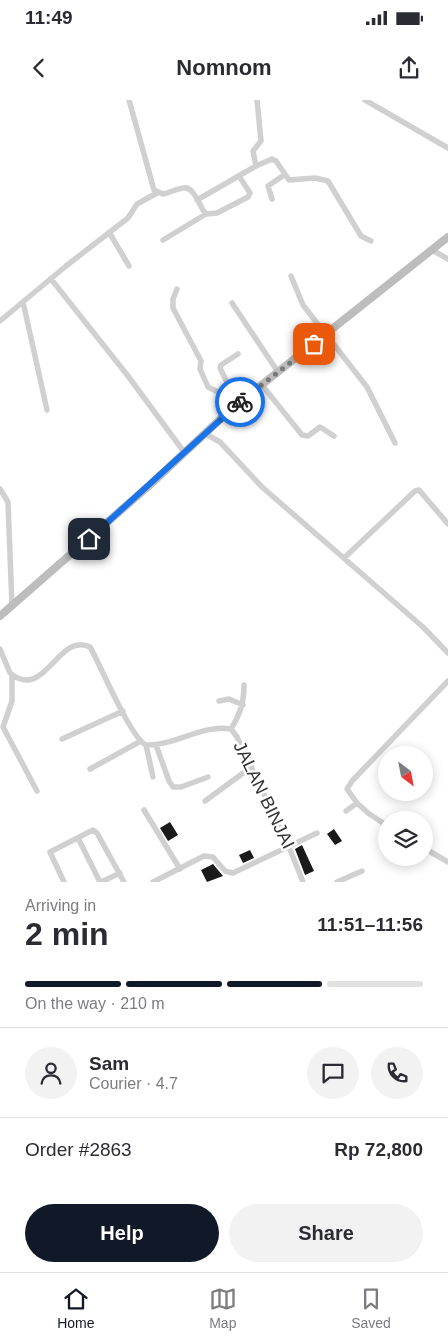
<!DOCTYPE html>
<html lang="en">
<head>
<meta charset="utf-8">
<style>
  body { margin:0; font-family:Helvetica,sans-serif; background:#f2f2f3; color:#2b2b33; height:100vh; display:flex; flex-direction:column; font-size:19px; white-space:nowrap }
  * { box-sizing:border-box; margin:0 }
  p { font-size:16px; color:#7c7c81 }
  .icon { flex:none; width:28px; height:28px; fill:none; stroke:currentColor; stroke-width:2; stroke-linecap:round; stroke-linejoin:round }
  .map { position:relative; height:782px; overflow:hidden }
  .side { display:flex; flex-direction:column; background:#fff; flex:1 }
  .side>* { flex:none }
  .needle { width:32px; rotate:148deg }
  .tools { position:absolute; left:378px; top:646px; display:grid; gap:10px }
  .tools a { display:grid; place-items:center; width:55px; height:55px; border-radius:50%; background:#fff; box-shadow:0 2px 12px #0003; font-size:25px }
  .pin { position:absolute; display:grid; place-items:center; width:42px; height:42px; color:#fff; margin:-21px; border-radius:10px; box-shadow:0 2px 8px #0006 }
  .courier { position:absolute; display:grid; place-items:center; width:50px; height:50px; margin:-25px; border:4px solid #1a73e8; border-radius:50%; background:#fff; color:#222; box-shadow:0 1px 6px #0007 }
  .head em { font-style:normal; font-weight:700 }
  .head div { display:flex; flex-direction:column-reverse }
  .head { display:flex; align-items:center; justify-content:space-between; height:85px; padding:0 25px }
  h1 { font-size:32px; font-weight:700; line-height:38px }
  .bar { display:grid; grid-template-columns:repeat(4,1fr); gap:8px 5px; align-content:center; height:60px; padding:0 25px }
  .bar i { height:6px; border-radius:4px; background:#e1e1e2 }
  .bar .current { background:#111827 }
  .bar p { grid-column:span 4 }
  .line { display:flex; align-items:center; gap:12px; padding:0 25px; border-top:1px solid #e1e1e2 }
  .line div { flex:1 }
  .round { display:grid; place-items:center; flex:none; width:52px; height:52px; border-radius:26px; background:#f2f2f3 }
  .primary-button { display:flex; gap:10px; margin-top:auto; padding:10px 25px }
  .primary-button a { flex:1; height:58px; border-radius:30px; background:#111827; color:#fff; font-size:20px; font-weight:700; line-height:58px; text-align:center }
  .primary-button a+a { background:#f2f2f3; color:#2b2b33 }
  .status { display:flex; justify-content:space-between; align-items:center; height:35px; padding:0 25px; background:#fff; direction:ltr }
  .status svg { height:14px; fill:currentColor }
  header { display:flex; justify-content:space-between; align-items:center; height:65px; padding:0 25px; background:#fff; font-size:22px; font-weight:700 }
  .tabs { display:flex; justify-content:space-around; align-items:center; height:70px; border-top:1px solid #e1e1e2; background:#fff; font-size:14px; color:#7c7c81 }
  .tabs a { display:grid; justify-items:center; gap:2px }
  .tabs .current { color:#111827 }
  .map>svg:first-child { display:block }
</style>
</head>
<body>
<div class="status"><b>11:49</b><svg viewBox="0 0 49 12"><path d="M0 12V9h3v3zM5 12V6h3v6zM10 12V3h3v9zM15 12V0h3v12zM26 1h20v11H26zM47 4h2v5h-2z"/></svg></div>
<header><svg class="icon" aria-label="back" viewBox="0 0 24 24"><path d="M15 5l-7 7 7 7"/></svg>Nomnom<svg class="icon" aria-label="share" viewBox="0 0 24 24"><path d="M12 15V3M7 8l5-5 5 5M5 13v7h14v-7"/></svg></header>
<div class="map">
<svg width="448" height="782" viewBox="0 0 448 782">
  <rect width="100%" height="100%" fill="#fff"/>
  <path fill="#1a1a1a" d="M170,722L178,735L168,741L160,728Z
    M334,729L342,741L335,745L327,734Z
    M302,745L314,771L305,775L295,749Z
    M250,750L254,758L243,763L239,755Z
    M213,764L223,776L207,782L201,770Z"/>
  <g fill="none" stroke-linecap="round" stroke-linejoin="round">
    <path stroke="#d0d0d0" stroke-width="5.5" d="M129,0L154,90L163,94C169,93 176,89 183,88C195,86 199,107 206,114
      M365,0L448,48
      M256,66L253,51L261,41L257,0
      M272,99L268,86L284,75
      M197,100L256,66L272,59L276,61L289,80L315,78L328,81L361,136L371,141
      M109,132L129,166
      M163,140L206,114L217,113L248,97L250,93L239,76
      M432,150L448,159
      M291,176L303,205L367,287L395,343
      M51,179L128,276L184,352
      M177,189L173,199V208L201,261L200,269L208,287L222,294L232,309
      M23,202L47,310
      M232,203L278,272
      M0,221L66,166L128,118L137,104L157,93
      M238,254L221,265L220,268L238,304
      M262,285L302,335L308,336L320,327L334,336
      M204,333L220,342L262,387L423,527L448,553
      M0,389L8,402L12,506
      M344,458L415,391L419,390L448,424
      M0,549L10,573C45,602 58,531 90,547C101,566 130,637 146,645C175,646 202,624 231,629L237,637L289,747L303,782
      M12,575V601L3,627L37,691
      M219,601L229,599L243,605
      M231,629C240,614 244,603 244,585
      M62,639L123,611
      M146,645L153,677
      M156,645L169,681L173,687H181L208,677
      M90,669L141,641
      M205,701L250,668
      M357,703L368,713L386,725
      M144,710L180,769
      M346,711L357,703L347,689L352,681L448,581
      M78,738L100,782
      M424,748L448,762
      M64,782L50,752L93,730L97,733L124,782
      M101,782L120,773
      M153,782L204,756L213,757L225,771L233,773L317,733
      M337,782L362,771"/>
    <path stroke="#bdbdbd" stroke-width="8" d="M0,516L151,384L230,310L448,137"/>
  </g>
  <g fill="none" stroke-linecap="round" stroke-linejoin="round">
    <path stroke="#7a7a7a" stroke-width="5" stroke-dasharray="0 9" d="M240,302L314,244"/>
    <path stroke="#1a73e8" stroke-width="6" d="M89,439L240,302"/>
  </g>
  <g text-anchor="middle" stroke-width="5" stroke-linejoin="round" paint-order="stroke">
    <g font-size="18" fill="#333" stroke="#fff">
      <text transform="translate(264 695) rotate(64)" y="6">JALAN BINJAI</text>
    </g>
  </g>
</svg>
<div class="tools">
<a><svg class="needle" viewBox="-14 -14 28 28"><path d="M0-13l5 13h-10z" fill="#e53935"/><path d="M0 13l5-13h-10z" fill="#7c7c81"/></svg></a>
<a><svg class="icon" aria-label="layers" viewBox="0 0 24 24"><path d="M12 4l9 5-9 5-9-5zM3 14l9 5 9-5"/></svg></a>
</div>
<div class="pin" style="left:314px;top:244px;background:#ea580c"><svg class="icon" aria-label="bag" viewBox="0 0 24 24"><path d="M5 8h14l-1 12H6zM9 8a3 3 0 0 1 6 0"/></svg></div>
<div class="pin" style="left:89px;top:439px;background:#1f2937"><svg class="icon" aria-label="home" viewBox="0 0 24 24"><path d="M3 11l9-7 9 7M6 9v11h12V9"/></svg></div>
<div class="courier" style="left:240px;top:302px"><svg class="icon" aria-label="bike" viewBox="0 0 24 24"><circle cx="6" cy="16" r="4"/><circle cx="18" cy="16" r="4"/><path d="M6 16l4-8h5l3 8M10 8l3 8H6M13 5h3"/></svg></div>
</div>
<section class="side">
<div class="head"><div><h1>2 min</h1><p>Arriving in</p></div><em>11:51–11:56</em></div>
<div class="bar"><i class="current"></i><i class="current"></i><i class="current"></i><i></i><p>On the way · 210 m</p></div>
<div class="line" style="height:90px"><a class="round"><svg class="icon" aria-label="person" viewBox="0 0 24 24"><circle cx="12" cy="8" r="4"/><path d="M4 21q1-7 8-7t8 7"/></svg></a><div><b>Sam</b><p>Courier · 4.7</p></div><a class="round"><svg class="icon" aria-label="chat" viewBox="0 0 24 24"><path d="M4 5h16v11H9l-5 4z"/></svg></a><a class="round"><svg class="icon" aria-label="phone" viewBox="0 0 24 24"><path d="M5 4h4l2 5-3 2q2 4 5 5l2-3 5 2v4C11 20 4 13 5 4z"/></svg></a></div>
<div class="line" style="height:65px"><div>Order #2863</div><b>Rp 72,800</b></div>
<div class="primary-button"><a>Help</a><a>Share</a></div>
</section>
<nav class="tabs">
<a class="current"><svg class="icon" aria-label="home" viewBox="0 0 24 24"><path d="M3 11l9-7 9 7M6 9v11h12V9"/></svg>Home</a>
<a><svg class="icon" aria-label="map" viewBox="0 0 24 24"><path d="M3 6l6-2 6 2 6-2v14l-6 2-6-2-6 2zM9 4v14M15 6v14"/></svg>Map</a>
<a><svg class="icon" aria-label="saved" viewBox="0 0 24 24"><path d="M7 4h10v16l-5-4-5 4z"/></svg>Saved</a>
</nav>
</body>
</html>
